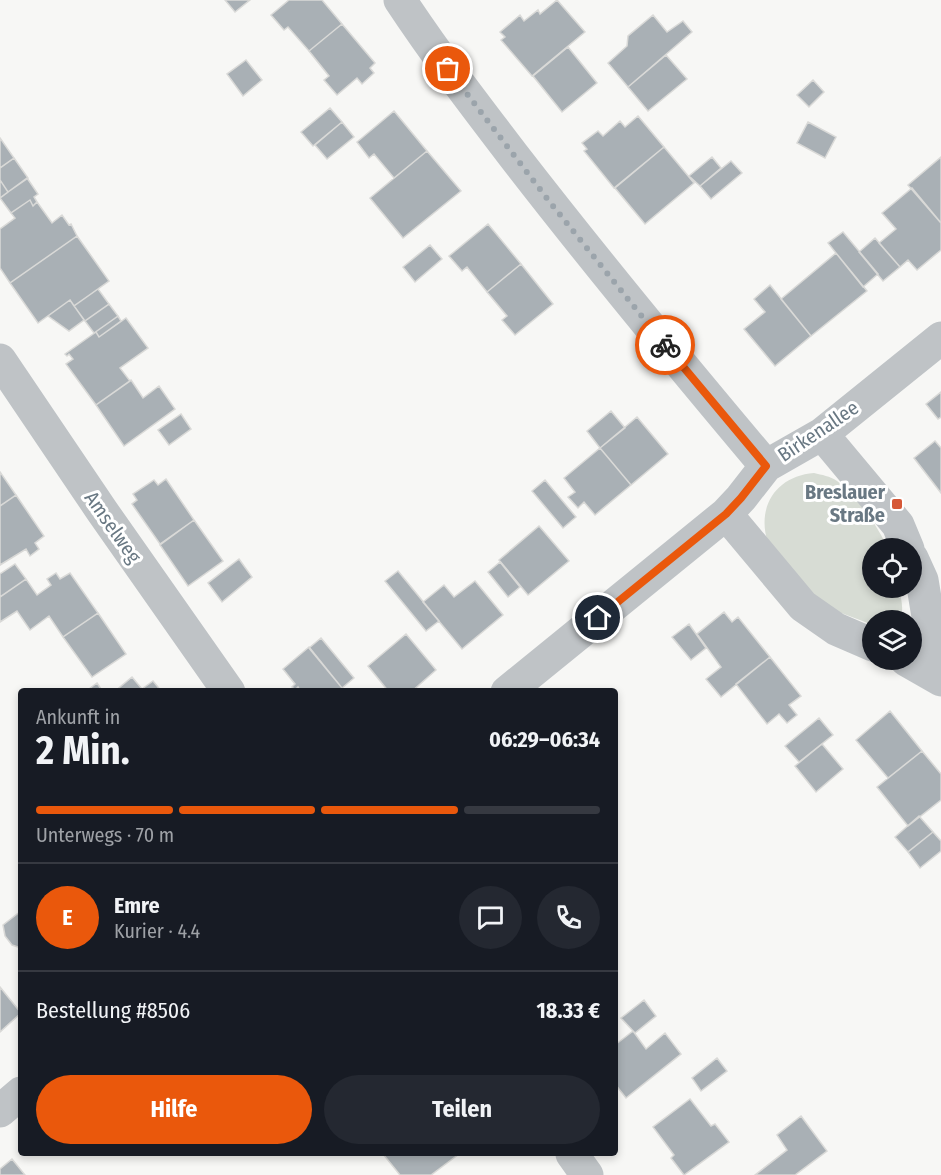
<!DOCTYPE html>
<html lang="de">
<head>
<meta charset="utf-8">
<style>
  body { margin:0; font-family:"Fira Sans Condensed",sans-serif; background:#242831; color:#f1f3f6; height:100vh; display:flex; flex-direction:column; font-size:22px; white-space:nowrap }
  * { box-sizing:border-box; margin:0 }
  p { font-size:20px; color:#9ea1a6 }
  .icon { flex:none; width:33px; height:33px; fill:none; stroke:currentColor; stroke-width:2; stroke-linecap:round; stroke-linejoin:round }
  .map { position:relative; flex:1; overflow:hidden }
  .details { position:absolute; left:18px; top:688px; width:600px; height:468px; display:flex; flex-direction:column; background:#171b24; border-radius:6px; box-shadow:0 3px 9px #0003 }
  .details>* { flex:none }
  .buttons { position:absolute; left:862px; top:538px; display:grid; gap:12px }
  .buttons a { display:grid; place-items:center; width:60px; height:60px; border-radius:50%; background:#171b24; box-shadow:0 3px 9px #0003; font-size:30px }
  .pin { position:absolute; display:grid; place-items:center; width:51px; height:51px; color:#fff; margin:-26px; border:3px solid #fff; border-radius:50%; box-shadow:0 2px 6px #0007 }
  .courier { position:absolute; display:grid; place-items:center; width:60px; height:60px; margin:-30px; border:4px solid #ea580c; border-radius:50%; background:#fff; color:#222; box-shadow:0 2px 8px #0007 }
  .head em { font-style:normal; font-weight:700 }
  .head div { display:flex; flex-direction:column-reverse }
  .head { display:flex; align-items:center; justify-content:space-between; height:102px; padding:0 18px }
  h1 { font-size:39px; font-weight:700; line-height:45px }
  .bar { display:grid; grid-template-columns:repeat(4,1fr); gap:9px 6px; align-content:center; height:72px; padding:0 18px }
  .bar i { height:8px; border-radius:4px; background:#363941 }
  .bar .active { background:#ea580c }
  .bar p { grid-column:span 4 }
  .line { display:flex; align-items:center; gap:15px; padding:0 18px; border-top:2px solid #363941 }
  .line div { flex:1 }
  .round { display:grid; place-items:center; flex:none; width:63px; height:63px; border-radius:32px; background:#242831 }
  .primary-button { display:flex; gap:12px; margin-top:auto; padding:12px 18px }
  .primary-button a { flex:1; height:69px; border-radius:36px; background:#ea580c; color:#fff; font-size:24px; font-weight:700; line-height:69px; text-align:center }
  .primary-button a+a { background:#242831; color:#f1f3f6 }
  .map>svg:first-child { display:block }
</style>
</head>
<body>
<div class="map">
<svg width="941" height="1175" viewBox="0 0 941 1175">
  <rect width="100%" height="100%" fill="#f7f7f5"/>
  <path fill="#d7dcd4" d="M814,473C822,475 830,476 837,481C855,493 880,529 888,549H873V588H899C901,599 905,611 899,621H873V625L828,608L819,601L768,543C756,507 776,476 814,473Z"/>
  <path fill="#a9b0b5" stroke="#d9d9d7" stroke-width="1.5" d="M225,0H250L235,12Z
    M289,0H322L342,24L309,51L288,27L284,30L271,15Z
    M557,0L585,32L532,76L501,40L505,37L500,32L520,15L524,21L538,10L540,14Z
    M653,15L667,32L683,21L692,32L628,87L608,63L627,46L628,36Z
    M342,24L375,63L370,68L374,73L362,84L357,78L337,95L324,80L329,76L309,51Z
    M568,47L597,83L562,112L533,76Z
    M666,55L687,79L648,111L628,87Z
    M246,60L262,80L243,96L227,74Z
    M813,80L824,92L809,107L797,95Z
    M330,108L342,122L313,146L301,132Z
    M394,111L427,151L394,178L374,154L369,158L357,142Z
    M638,116L664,147L614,188L584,151L587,149L582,143L598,131L603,136L620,121L625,127Z
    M342,122L354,137L327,159L315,145Z
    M808,122L836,137L825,158L797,143Z
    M0,138L14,158L0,168Z
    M664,147L694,183L645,224L615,188Z
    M427,151L461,191L403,238L370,198Z
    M712,157L721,168L700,186L689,176Z
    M941,157V223L908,185Z
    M14,158L28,178L8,192L0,180V168Z
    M731,161L742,173L711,199L700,186Z
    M27,178L38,194L34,197L37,202L33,206L30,200L11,213L0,198Z
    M0,180L8,192L0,198Z
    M912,188L941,223V250L917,270L908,260L900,267L879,243L896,229L882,213Z
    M30,200L33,206L37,202L52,223L62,215L69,225L71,224L77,236L10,283L0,268V229L15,218L11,213Z
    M488,224L521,264L487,292L467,267L462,271L449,256Z
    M843,232L878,274L863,287L828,243Z
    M77,236L109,281L74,306L70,300L38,323L10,283Z
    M875,238L900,267L883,281L859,252Z
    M430,245L442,259L415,282L403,267Z
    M836,253L867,291L811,336L781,299Z
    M521,264L553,304L515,335L502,320L507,316L487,292Z
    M770,285L811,336L775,366L744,329L765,312L754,299Z
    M98,289L109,304L85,321L74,306Z
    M70,300L84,320L69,331L48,316Z
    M109,304L118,316L94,333L85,321Z
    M118,316L121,321L99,337L96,332L94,333Z
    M126,318L148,348L120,368L130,381L96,405L66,364L73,359L69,354L67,356L65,354L96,332L99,337Z
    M131,380L143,398L159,386L175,409L124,446L96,405Z
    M941,392V417L938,419L926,404Z
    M611,411L625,428L600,448L587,431Z
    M181,414L191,429L169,445L158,430Z
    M637,417L668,454L631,485L600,448Z
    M935,441L941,448V493L914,458Z
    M600,448L631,485L595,515L584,502L578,508L568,497L575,492L564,478Z
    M0,472L16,495L0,506Z
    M166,479L194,520L160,544L132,504L137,500L133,494L154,480L158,485Z
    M545,480L576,517L563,528L532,491Z
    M16,495L44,536L35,543L39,549L30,556L26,549L0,565V506Z
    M194,520L223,561L188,586L160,545Z
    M539,526L569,561L528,595L499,560Z
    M239,559L252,577L222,602L208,583Z
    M500,562L520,587L508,597L488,572Z
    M15,564L26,579L0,597V574Z
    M398,571L439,621L426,631L385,581Z
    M56,573L60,579L70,573L98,613L63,637L49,616L30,630L17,611L0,622V597L26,579L37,595L51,585L47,579Z
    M475,581L503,615L462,649L423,602L444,585L454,597Z
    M724,612L732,622L738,617L770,657L721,697L706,679L721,667L697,634Z
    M98,613L126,654L92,677L63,637Z
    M689,624L706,648L691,660L672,637Z
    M406,634L436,670L411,692H389L368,666Z
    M321,638L354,678L342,688L309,648Z
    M309,647L342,688L345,692H301L298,687L295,690L292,687L295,684L283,669Z
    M770,657L801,696L789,705L797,715L787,723L779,714L767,724L736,684Z
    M132,677L142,689L140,692H114Z
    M153,681L162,692H140L142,689Z
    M97,683L103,692H85Z
    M890,711L922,751L888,778L856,740Z
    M819,718L833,735L799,762L785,746Z
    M822,744L843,769L816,792L795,766Z
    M922,751L941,774V800L908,826L877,787Z
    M919,816L933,832L908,852L895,837Z
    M933,832L941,841V851L920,868L908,852Z
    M21,911V948L12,945L5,936L3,925Z
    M0,987L21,1013L0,1032Z
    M644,1000L656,1016L635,1033L621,1018Z
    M633,1031L646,1049L665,1033L681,1054L626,1098L615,1084V1045Z
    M717,1058L727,1071L701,1091L692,1078Z
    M690,1099L711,1126L715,1124L729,1142L684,1175L671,1158L674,1155L653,1127Z
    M801,1116L827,1151L795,1175H755L787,1150L777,1135Z
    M383,1154H459L431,1175H400Z
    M12,1159L25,1175H0V1169Z"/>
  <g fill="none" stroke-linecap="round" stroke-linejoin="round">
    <path stroke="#bfc3c6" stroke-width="33" d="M400,0C435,53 474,104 513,155C595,261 680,364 766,466
      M0,360L102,511L229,692
      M822,434L898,525L908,549
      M726,514L803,606L836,629L873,645
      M912,558L922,580L934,653L941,674
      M906,660L941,680
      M507,692L726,514L741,498L766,466L822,434L941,338
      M0,1111L21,1093
      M572,1154L587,1175"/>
  </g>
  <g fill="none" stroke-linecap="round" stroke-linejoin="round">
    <path stroke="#9ba4ab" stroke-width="6" stroke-dasharray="0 10.8" d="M448,69L549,201L665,345"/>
    <path stroke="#ea580c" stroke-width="8" d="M598,618L726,514L741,498L766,466L665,345"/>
  </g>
  <rect fill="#d65837" stroke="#fff" stroke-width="2" x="891" y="498" width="12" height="12" rx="3"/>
  <g text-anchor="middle" stroke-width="6" stroke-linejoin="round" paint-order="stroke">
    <g font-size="20" fill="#697883" stroke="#fff">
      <text transform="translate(818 431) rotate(-34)" y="7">Birkenallee</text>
      <text transform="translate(113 527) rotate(55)" y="7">Amselweg</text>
    </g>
    <g font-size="20" font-weight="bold" fill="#697883" stroke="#fff" text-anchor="end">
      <text x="885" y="499">Breslauer<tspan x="885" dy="23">Straße</tspan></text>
    </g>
  </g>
</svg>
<div class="buttons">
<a><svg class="icon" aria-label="locate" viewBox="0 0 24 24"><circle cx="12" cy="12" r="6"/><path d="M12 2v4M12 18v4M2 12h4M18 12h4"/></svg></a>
<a><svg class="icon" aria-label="layers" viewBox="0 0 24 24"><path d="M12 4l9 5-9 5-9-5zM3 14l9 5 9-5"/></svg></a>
</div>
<div class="pin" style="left:448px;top:69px;background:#ea580c"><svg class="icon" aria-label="bag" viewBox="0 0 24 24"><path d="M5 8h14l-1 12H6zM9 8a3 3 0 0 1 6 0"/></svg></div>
<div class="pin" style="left:598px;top:618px;background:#1f2937"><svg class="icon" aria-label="home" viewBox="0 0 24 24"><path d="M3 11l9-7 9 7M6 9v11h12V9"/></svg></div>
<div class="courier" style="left:665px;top:345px"><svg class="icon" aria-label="bike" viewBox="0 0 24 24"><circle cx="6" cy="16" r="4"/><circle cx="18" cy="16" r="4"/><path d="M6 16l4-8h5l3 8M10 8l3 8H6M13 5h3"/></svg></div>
<section class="details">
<div class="head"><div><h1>2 Min.</h1><p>Ankunft in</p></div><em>06:29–06:34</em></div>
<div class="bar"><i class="active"></i><i class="active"></i><i class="active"></i><i></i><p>Unterwegs · 70 m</p></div>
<div class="line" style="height:108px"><b class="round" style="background:#ea580c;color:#fff">E</b><div><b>Emre</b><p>Kurier · 4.4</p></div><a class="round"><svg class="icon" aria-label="chat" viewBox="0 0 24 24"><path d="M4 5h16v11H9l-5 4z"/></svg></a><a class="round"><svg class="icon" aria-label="phone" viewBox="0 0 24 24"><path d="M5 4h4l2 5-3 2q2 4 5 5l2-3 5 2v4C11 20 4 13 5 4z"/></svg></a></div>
<div class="line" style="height:78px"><div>Bestellung #8506</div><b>18.33 €</b></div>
<div class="primary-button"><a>Hilfe</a><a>Teilen</a></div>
</section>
</div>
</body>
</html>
